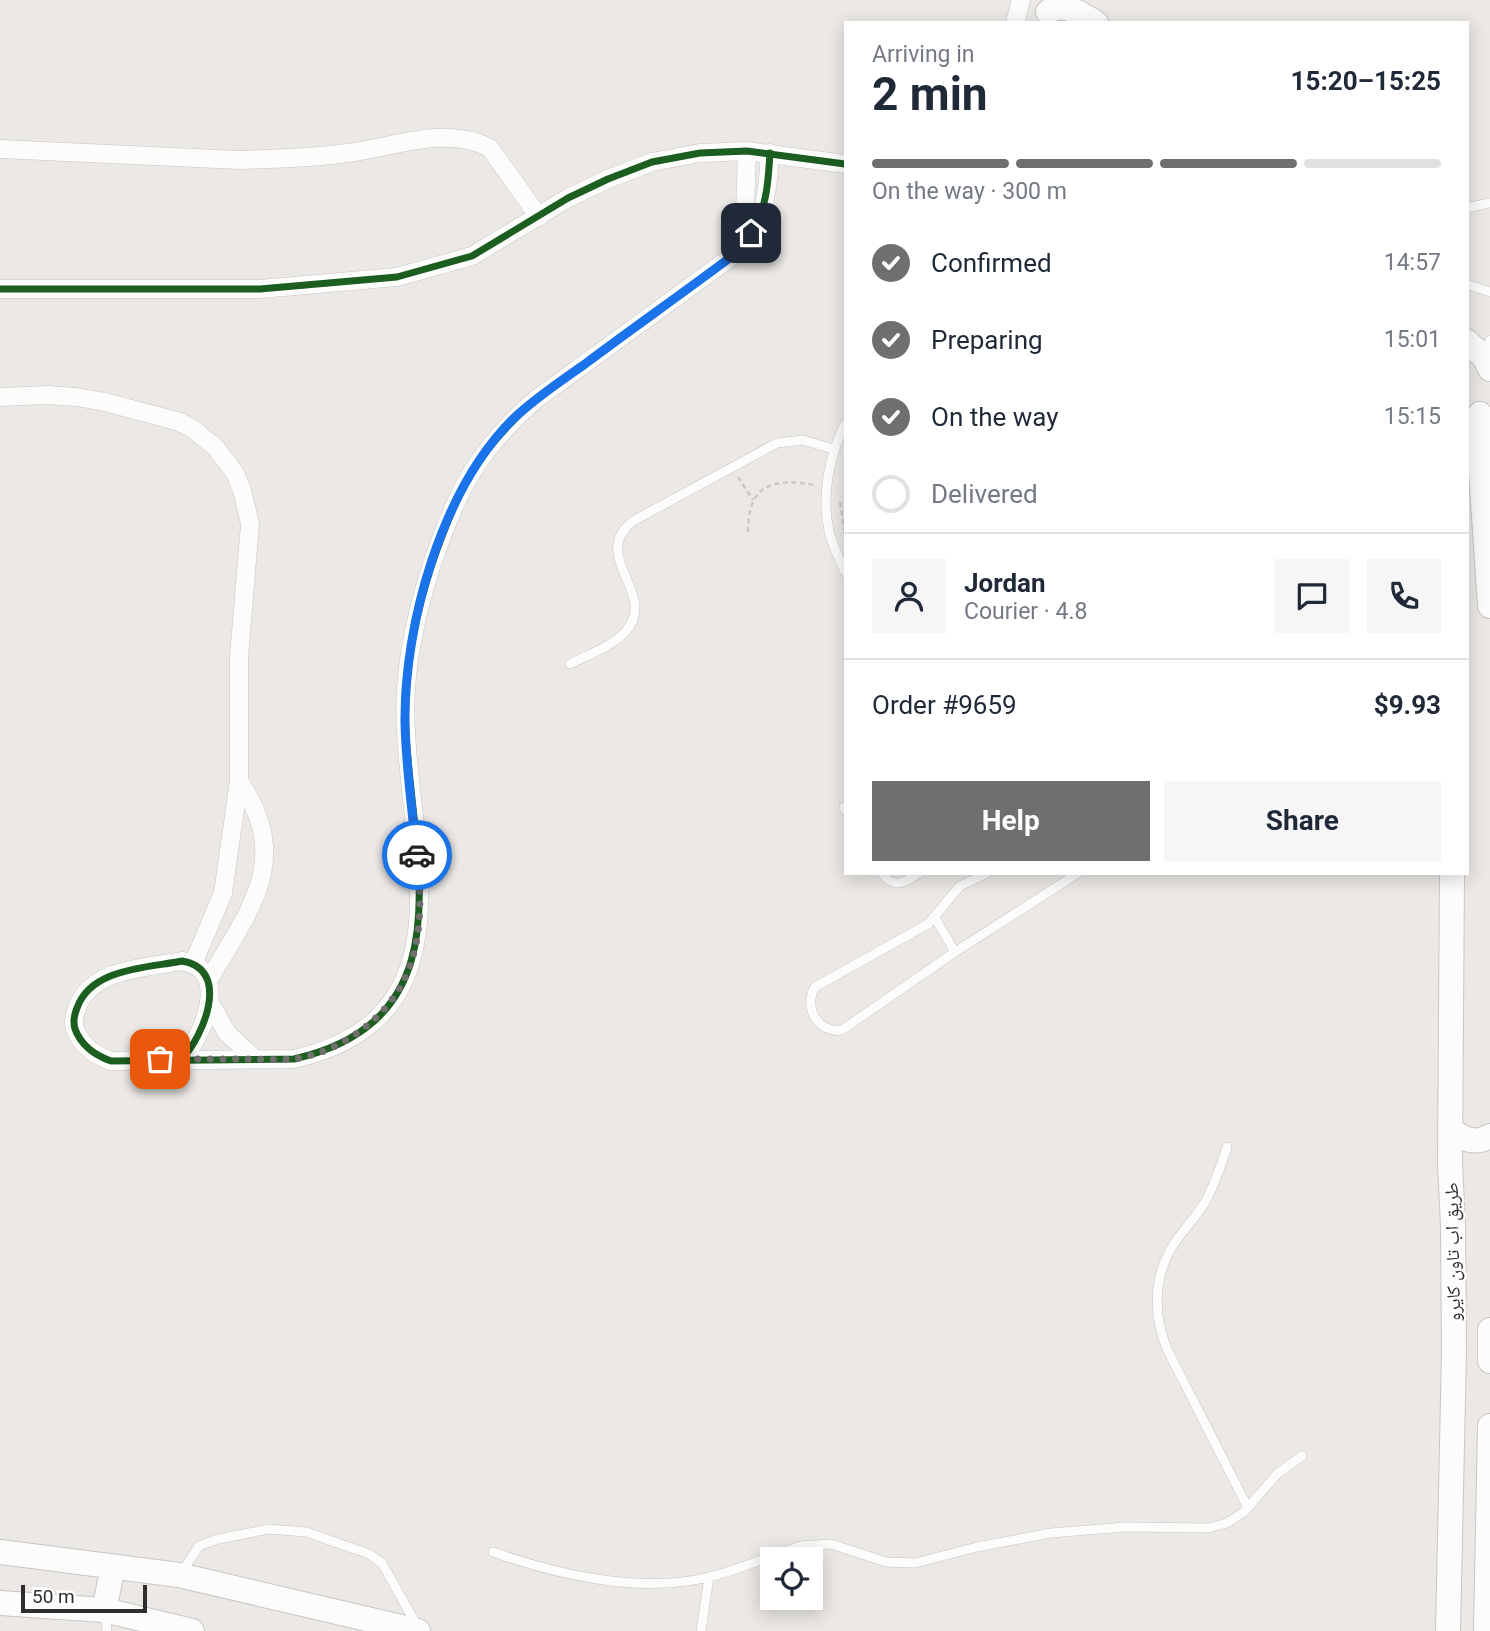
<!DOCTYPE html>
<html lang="en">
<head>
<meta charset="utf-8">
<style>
  body { margin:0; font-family:Roboto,"Noto Naskh Arabic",sans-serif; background:#f6f6f7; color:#1f2937; height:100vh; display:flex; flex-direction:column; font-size:26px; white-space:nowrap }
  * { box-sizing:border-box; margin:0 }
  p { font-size:23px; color:#747a83 }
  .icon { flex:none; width:38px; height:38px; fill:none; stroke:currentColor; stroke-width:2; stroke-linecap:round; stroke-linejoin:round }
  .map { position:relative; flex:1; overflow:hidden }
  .side { position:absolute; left:844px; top:21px; width:625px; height:854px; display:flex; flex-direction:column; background:#fff; border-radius:0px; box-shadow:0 4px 18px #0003 }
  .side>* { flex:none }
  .buttons { position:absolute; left:760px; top:1547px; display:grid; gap:14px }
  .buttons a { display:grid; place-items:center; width:63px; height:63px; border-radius:0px; background:#fff; box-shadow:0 4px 18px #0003; font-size:35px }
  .scale { position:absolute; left:21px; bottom:18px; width:126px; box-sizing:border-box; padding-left:7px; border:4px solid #2e2e2e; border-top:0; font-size:19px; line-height:24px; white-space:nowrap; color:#2e2e2e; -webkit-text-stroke:5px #fff; paint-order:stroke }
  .pin { position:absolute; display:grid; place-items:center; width:60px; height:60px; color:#fff; margin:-30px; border-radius:14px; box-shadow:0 4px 10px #0006 }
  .courier { position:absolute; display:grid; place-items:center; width:70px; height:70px; margin:-35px; border:5px solid #1a73e8; border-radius:50%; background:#fff; color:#222; box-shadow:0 2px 9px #0007 }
  .overview em { font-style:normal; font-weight:700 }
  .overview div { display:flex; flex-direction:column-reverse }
  .overview { display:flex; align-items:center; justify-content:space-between; height:119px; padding:0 28px }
  h1 { font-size:46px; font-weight:700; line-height:52px }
  .bar { display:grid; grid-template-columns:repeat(4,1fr); gap:10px 7px; align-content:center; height:84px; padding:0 28px }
  .bar i { height:9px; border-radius:5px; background:#e0e1e3 }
  .bar .active { background:#706f6e }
  .bar p { grid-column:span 4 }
  .line { display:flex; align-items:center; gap:18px; padding:0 28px; border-top:2px solid #e0e1e3 }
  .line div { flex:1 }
  .round { display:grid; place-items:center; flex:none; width:74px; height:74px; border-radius:0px; background:#f6f6f7 }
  ol { padding:0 28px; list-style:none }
  li { display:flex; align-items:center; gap:21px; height:77px }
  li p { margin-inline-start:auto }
  li .icon { padding:7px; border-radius:50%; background:#706f6e; color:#fff; stroke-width:4 }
  li:last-child { color:#747a83 }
  li i { width:38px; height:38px; border:4px solid #e0e1e3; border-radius:50% }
  .primary-button { display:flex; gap:14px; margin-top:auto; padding:14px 28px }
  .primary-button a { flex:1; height:80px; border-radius:0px; background:#706f6e; color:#fff; font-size:28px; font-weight:700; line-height:80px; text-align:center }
  .primary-button a+a { background:#f6f6f7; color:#1f2937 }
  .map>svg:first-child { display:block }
</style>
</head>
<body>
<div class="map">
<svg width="1490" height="1631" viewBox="0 0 1490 1631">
  <rect width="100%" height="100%" fill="#ebe8e5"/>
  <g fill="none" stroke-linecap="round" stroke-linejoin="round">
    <g stroke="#c8c6c7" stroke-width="10">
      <path id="lane" d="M1466,208L1490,203
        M1466,284L1490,292
        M1485,356L1490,340
        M845,424C829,458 821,493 829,531C832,545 840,559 845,572
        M570,664C587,655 613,646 626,631C659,593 588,557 633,521L777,443L803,440L833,449
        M844,807L845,810
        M882,873C894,890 905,882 919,873
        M987,873L960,886L928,924L815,987C803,1007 818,1034 842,1030L955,952L1078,873
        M935,918L955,952
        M1227,1147C1221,1166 1215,1184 1205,1202C1195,1219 1180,1233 1170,1250C1153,1282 1154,1317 1167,1349L1248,1508
        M493,1552C558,1575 641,1594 709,1577C740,1570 771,1555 801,1546L831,1544L886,1562L915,1563L977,1547L1051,1533L1125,1527L1209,1528L1227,1523L1244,1512L1277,1474L1302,1456
        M181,1573L199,1546L218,1539L269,1529L306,1532L369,1554L382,1563L417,1626
        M105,1612L107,1631
        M701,1631L709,1577"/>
    </g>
    <g stroke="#c8c6c7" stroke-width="19">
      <path id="street" d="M1015,23L1021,0
        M0,149L240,160C276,159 312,158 348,153C396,147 445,125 490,148L539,217
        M747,151L745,211L751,233
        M0,289H260L397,277L472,256L568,198L608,179L652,162L700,153L747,151L845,164
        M0,397L47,395L76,397L105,402L180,422L193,429L215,447L235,473L242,490L250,524L239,657V781L223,893L193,964
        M208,981C248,912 294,860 239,781
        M209,1001L227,1033L255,1059
        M182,1059C203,1037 232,969 182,961C147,968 91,968 77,1008C74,1015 73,1022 75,1029C81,1045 94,1055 111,1061L294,1059C487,1015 397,824 406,688C409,646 419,604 432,564C457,491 476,452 535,400L731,257C765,223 767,199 770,153"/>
    </g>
    <g stroke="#c8c6c7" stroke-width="26">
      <path id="secondary" d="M1048,12C1063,0 1081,14 1096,23
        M1466,341L1484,357L1490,369
        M1480,414L1479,442L1490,606
        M1450,1127C1461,1140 1475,1145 1490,1136
        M1490,1330V1361
        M0,1552L179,1575L418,1631
        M0,1603L104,1610L192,1631
        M104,1610L113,1567
        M1448,1631L1454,1352L1453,1225L1450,1164L1452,873
        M1486,1631L1490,1426"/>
    </g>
    <path stroke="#c9c9c8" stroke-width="2.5" stroke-dasharray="5 3.5" stroke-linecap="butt" d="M738,477L753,500
      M840,502L845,532
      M748,532C748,484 772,478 815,485"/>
    <use href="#lane" stroke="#fcfcfb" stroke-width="9"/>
    <use href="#street" stroke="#fcfcfb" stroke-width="18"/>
    <use href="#secondary" stroke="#fcfcfb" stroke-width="24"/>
    <g stroke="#fff" stroke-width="11">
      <path id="cycleway" d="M0,289H260L397,277L472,256L568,198L608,179L652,162L700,153L747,151L845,164
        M182,1059C203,1037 232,969 182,961C147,968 91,968 77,1008C74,1015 73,1022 75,1029C81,1045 94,1055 111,1061L294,1059C487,1015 397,824 406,688C409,646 419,604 432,564C457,491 476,452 535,400L731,257C765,223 767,199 770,153"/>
    </g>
    <use href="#cycleway" stroke="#1b5e20" stroke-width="7"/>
  </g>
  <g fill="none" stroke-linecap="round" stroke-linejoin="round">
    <path stroke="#706f6e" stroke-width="7" stroke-dasharray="0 12.6" d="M160,1059C188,1059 217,1059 246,1059C261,1059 278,1060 294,1059C315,1056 336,1047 353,1036C420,991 425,928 417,855"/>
    <path stroke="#1a73e8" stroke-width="9" d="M417,855C412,811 406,767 405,723C404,623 442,490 513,419C535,398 561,381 585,364C633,328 683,293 731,257L751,233"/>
  </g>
  <g text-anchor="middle" stroke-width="5" stroke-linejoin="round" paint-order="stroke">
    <g font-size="19" fill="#2e2e2e" stroke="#fff">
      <text transform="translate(1452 1252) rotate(-91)" y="7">طريق اب تاون كايرو</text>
    </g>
  </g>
</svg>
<div class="buttons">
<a><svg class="icon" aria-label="locate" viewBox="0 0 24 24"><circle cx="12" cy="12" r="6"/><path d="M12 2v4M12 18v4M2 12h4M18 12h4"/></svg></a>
</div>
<div class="scale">50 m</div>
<div class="pin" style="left:160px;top:1059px;background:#ea580c"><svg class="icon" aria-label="bag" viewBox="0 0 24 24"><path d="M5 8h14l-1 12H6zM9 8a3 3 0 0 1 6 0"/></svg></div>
<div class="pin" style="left:751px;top:233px;background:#1f2937"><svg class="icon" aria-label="home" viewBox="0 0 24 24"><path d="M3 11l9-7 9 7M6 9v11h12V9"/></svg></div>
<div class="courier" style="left:417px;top:855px"><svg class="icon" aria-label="car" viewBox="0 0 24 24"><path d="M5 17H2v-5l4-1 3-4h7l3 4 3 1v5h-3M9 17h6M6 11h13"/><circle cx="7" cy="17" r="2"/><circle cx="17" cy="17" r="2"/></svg></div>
<section class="side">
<div class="overview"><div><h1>2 min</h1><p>Arriving in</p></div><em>15:20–15:25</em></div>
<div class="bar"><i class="active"></i><i class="active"></i><i class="active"></i><i></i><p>On the way · 300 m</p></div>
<ol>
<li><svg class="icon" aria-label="check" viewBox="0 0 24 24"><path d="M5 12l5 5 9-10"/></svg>Confirmed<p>14:57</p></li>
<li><svg class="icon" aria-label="check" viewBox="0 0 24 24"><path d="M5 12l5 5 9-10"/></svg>Preparing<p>15:01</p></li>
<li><svg class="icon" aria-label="check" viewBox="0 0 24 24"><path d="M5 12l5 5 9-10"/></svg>On the way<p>15:15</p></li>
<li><i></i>Delivered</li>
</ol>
<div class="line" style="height:126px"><a class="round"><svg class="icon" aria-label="person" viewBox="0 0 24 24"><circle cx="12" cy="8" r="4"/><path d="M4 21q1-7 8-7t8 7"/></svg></a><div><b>Jordan</b><p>Courier · 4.8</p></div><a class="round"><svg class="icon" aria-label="chat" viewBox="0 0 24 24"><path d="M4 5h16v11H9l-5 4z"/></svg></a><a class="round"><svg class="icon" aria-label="phone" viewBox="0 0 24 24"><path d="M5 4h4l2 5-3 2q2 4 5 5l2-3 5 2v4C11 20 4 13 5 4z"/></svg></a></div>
<div class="line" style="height:91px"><div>Order #9659</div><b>$9.93</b></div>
<div class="primary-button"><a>Help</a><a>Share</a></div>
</section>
</div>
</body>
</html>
